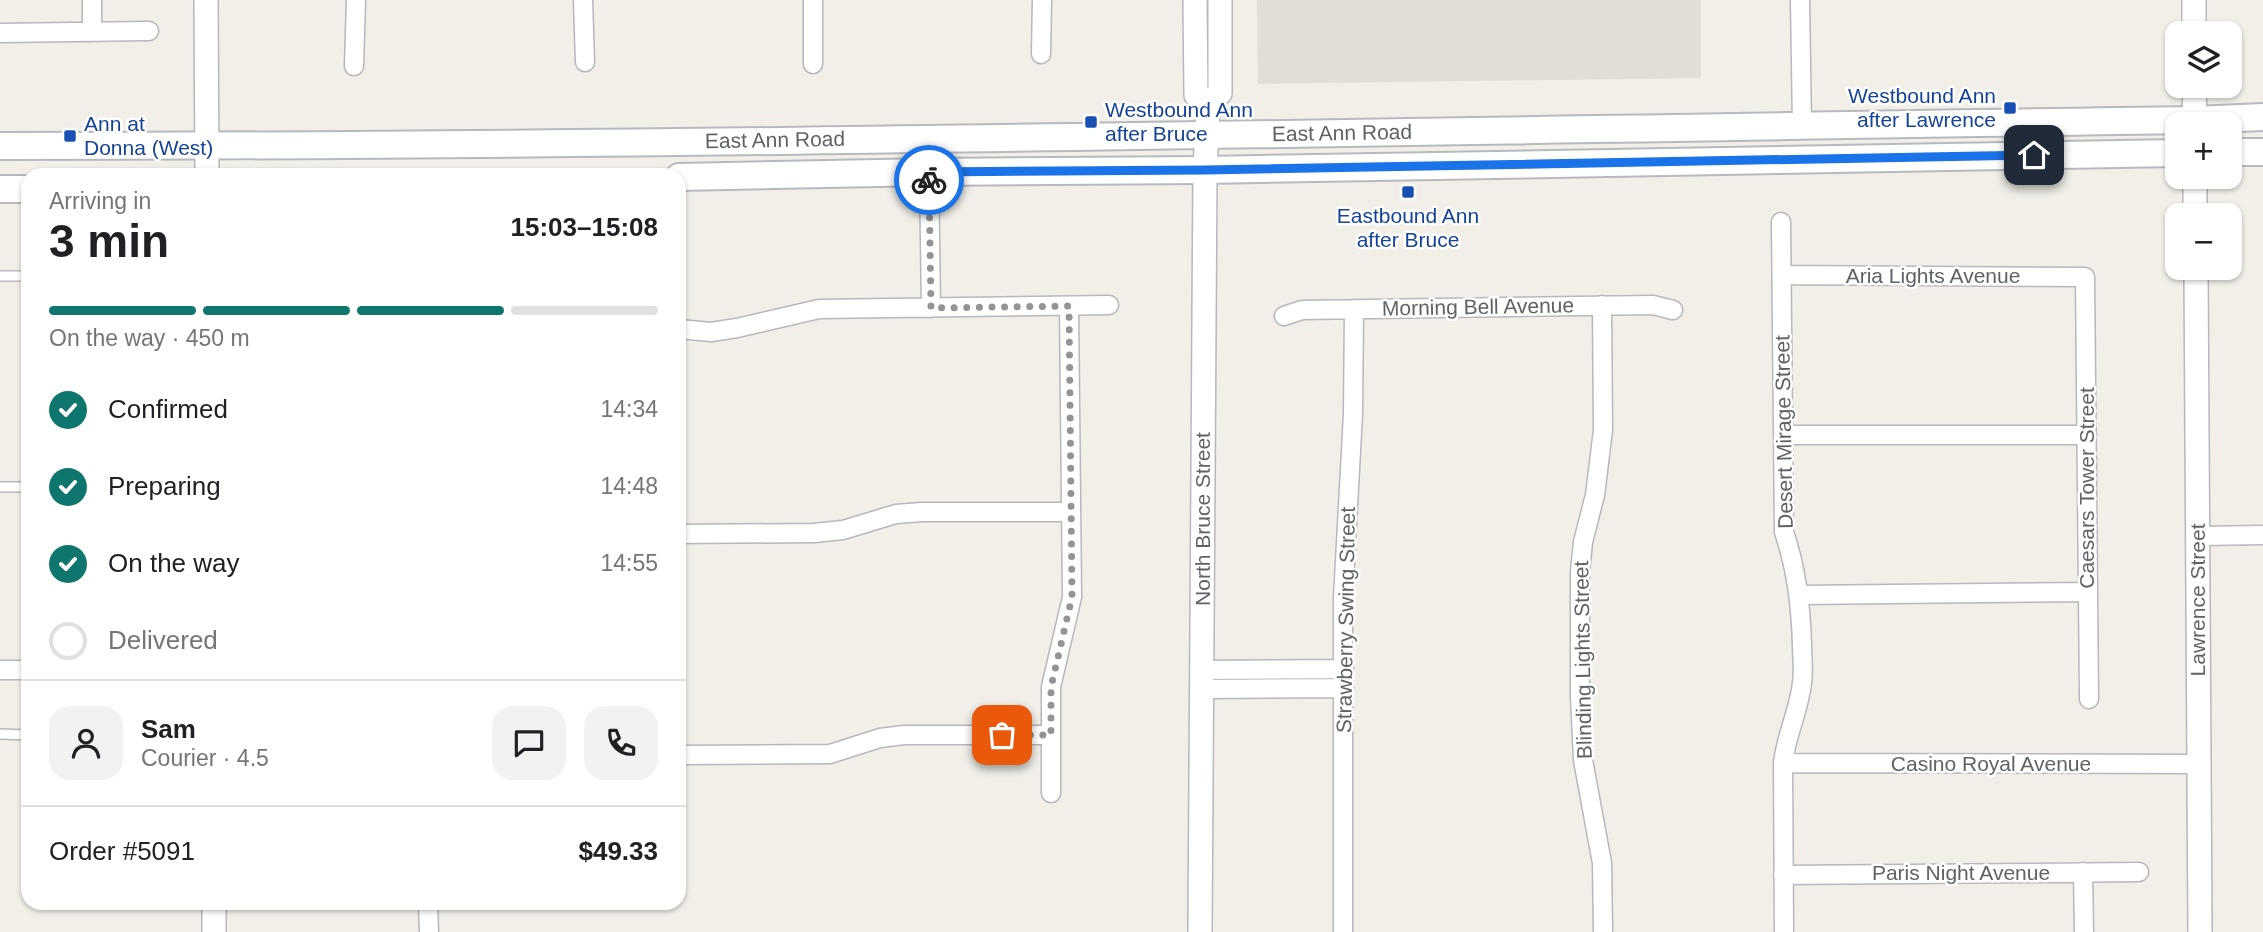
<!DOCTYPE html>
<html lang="en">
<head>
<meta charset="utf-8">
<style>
  body { margin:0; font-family:Arial,sans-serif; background:#f2f2f2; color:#202124; height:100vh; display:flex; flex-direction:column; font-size:26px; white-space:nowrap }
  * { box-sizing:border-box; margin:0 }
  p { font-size:23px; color:#757577 }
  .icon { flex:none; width:38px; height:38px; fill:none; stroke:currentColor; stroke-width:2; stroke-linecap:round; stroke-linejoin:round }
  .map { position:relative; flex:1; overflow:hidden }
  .panel { position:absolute; left:21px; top:168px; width:665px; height:742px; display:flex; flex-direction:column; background:#fff; border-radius:21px; box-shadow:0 2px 5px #0004 }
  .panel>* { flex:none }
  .fabs { position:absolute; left:2165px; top:21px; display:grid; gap:14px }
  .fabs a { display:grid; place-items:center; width:77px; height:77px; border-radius:14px; background:#fff; box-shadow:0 2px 5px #0004; font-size:35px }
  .pin { position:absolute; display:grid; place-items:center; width:60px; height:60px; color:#fff; margin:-30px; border-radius:14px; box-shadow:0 4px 10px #0006 }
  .courier { position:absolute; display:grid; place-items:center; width:70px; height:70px; margin:-35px; border:5px solid #1a73e8; border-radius:50%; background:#fff; color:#222; box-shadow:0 2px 9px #0007 }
  .headline em { font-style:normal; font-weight:700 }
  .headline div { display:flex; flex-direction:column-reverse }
  .headline { display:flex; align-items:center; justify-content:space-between; height:119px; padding:0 28px }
  h1 { font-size:46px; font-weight:700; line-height:52px }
  .bar { display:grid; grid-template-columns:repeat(4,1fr); gap:10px 7px; align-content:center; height:84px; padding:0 28px }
  .bar i { height:9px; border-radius:5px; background:#e0e0e0 }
  .bar .selected { background:#0f766e }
  .bar p { grid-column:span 4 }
  .line { display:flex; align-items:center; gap:18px; padding:0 28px; border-top:2px solid #e0e0e0 }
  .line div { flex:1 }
  .round { display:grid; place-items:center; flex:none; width:74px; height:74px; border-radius:21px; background:#f2f2f2 }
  ol { padding:0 28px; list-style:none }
  li { display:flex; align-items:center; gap:21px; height:77px }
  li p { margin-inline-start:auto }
  li .icon { padding:7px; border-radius:50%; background:#0f766e; color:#fff; stroke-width:4 }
  li:last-child { color:#757577 }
  li i { width:38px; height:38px; border:4px solid #e0e0e0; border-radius:50% }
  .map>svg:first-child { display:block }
</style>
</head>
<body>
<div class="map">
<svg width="2263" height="932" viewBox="0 0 2263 932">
  <rect width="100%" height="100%" fill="#f1efe8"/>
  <path fill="#e1ded6" d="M1257,0H1701V78L1258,84Z"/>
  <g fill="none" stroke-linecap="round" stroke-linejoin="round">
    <g stroke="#b5b8bc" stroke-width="12">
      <path id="service" d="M0,276H28
        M0,487H28
        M0,734L28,735"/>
    </g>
    <g stroke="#b5b8bc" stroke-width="21">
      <path id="minor" d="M92,0V32
        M583,0L585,62
        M813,0V64
        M1800,0L1802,126
        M0,33L149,31
        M1041,54L1042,0
        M354,66L356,0
        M929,172L931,308
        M1781,222L1784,532C1797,570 1801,606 1802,645C1802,658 1804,671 1802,683C1799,711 1786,735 1783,763L1784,932
        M1782,275L2085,277L2089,699
        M1602,305L1603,430L1595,495L1583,542L1580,572V697L1583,760L1602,863L1603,932
        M1284,316L1302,310L1653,305L1673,310
        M679,329L711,332L737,328L819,309L1109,305
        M1783,435H2087
        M679,534L814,533L843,530L896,514L922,512H1071
        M2198,536L2263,535
        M1800,595L2088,592
        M0,670H28
        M1202,670L1344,669
        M1202,689L1344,688
        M679,755L830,754L880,738L904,735H1051
        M1783,763L2199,764
        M1051,793V687L1072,597L1069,306
        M2083,872L2084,932
        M1783,875L2139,872
        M428,903L429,932
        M1343,932V598L1353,414L1354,309"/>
    </g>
    <g stroke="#b5b8bc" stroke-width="26">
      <path id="tertiary" d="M206,0L207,175
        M1195,0L1196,95L1208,103L1220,93V0
        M2194,0V33
        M2194,86L2195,124
        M2195,177V215
        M2196,268L2200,932
        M214,903V932
        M1200,932L1205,170L1208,107"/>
    </g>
    <g stroke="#b6babf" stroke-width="30">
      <path id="secondary" d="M0,146C732,146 1463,130 2195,120L2263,117
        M2230,152H2263
        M679,177L929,172L1205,170L2177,153
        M0,189H28"/>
    </g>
    <use href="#service" stroke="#fff" stroke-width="9"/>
    <use href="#minor" stroke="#fff" stroke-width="18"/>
    <use href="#tertiary" stroke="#fff" stroke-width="23"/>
    <use href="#secondary" stroke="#fff" stroke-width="26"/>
  </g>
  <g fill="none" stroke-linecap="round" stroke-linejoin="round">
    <path stroke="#929495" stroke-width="7" stroke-dasharray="0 12.6" d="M929,180L931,308L1069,306L1072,597L1051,687V735H1002"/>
    <path stroke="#1a73e8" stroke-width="9" d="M929,180V172L1205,170L2034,155"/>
  </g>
  <g fill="#1a4fb4" stroke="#fff" stroke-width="2.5">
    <rect x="2003" y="101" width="14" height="14" rx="3.5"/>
    <rect x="1084" y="115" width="14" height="14" rx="3.5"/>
    <rect x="63" y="129" width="14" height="14" rx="3.5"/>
    <rect x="1401" y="185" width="14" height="14" rx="3.5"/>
  </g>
  <g text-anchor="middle" stroke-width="5" stroke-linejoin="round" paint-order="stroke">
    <g font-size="21" fill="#164399" stroke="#fff" text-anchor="start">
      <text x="1996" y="103" text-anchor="end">Westbound Ann<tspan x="1996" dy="24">after Lawrence</tspan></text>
      <text x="1105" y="117">Westbound Ann<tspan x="1105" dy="24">after Bruce</tspan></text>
      <text x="84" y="131">Ann at<tspan x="84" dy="24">Donna (West)</tspan></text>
      <text x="1408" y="223" text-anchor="middle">Eastbound Ann<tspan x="1408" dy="24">after Bruce</tspan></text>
    </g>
    <g font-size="21" fill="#5f6368" stroke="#fff">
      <text transform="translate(1342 133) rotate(-1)" y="7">East Ann Road</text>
      <text transform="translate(775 140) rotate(-1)" y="7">East Ann Road</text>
      <text x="1933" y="283">Aria Lights Avenue</text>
      <text transform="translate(1478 307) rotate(-1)" y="7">Morning Bell Avenue</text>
      <text transform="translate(1784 432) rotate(-91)" y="7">Desert Mirage Street</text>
      <text transform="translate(2087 488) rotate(-90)" y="7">Caesars Tower Street</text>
      <text transform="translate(1203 519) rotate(-90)" y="7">North Bruce Street</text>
      <text transform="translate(2198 600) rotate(-90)" y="7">Lawrence Street</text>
      <text transform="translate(1346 620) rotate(-89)" y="7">Strawberry Swing Street</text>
      <text transform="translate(1583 660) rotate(-91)" y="7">Blinding Lights Street</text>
      <text x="1991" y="771">Casino Royal Avenue</text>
      <text x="1961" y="880">Paris Night Avenue</text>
    </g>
  </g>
</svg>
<div class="fabs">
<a><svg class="icon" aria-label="layers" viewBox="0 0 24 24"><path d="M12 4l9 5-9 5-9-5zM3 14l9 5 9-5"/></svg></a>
<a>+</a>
<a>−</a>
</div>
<div class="pin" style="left:1002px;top:735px;background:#ea580c"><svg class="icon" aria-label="bag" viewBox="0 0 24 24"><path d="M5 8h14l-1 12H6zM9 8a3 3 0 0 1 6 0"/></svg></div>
<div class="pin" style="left:2034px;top:155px;background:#1f2937"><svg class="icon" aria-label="home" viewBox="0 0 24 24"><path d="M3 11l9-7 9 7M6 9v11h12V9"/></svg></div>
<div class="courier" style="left:929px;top:180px"><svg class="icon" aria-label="bike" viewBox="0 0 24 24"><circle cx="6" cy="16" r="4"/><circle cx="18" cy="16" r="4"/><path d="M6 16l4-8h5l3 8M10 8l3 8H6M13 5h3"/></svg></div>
<section class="panel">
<div class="headline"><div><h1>3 min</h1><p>Arriving in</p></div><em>15:03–15:08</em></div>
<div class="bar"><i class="selected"></i><i class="selected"></i><i class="selected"></i><i></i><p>On the way · 450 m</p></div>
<ol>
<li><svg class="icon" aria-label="check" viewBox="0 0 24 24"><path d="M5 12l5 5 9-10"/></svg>Confirmed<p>14:34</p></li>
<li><svg class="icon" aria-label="check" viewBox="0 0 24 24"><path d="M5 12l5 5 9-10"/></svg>Preparing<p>14:48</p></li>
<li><svg class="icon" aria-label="check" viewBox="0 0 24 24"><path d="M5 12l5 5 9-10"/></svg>On the way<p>14:55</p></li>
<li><i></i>Delivered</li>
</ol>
<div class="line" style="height:126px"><a class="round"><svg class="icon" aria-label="person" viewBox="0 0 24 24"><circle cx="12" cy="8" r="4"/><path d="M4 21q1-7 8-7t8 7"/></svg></a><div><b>Sam</b><p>Courier · 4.5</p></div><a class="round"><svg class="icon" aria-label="chat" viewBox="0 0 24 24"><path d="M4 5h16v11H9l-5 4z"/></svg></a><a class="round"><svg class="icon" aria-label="phone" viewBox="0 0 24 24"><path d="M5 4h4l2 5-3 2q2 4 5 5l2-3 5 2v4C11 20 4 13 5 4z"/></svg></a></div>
<div class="line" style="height:91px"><div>Order #5091</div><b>$49.33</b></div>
</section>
</div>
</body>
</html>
